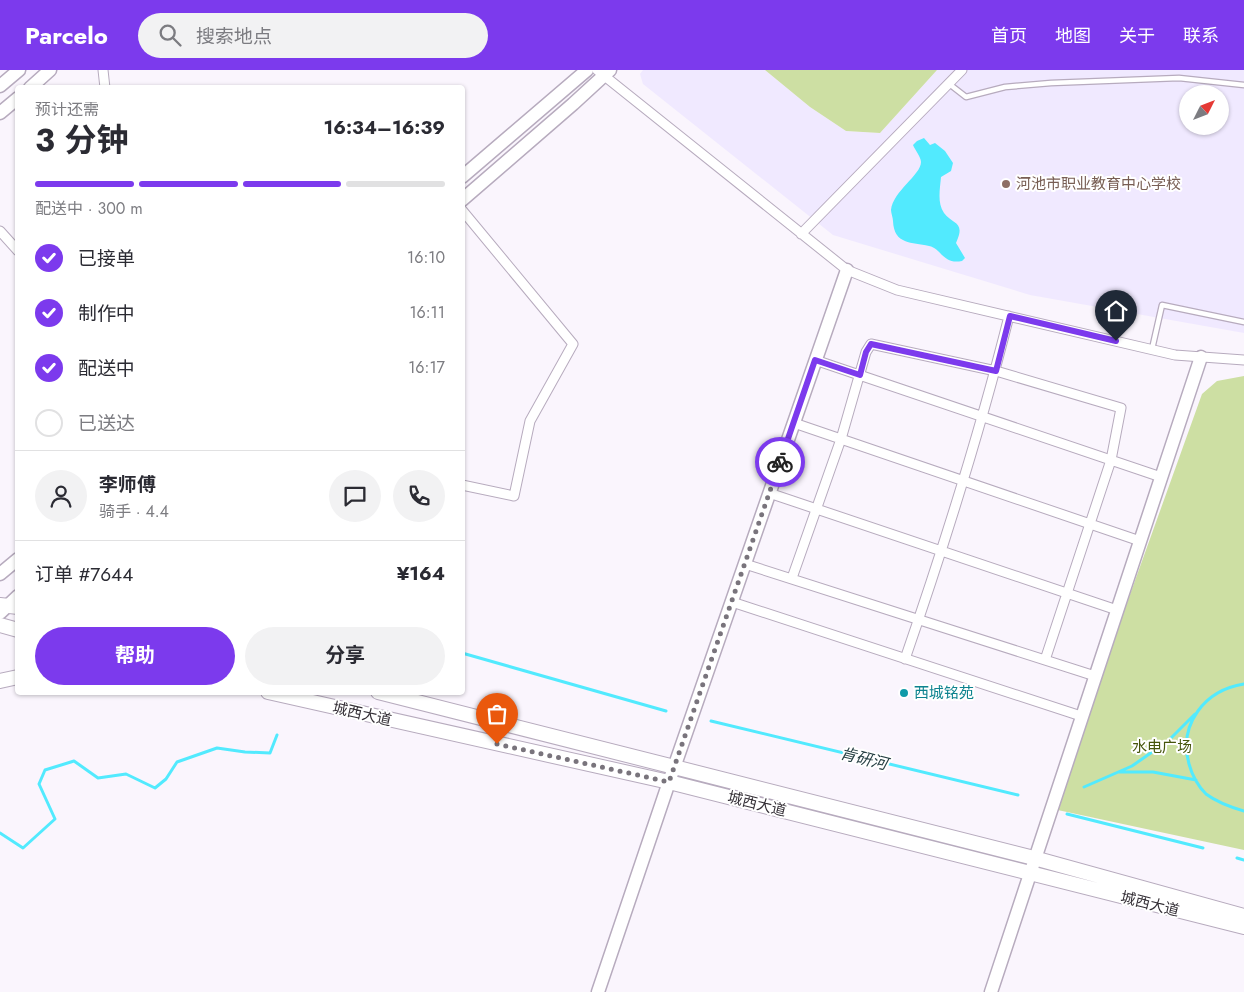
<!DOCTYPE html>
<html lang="zh">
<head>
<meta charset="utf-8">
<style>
  body { margin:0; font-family:Jost,"Noto Sans SC",sans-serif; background:#f2f2f3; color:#2b2b33; height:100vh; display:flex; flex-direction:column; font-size:19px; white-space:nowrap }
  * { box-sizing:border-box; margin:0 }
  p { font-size:16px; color:#7c7c81 }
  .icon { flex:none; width:28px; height:28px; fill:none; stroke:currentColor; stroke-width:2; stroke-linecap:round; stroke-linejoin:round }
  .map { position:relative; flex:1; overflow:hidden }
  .side { position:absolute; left:15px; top:15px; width:450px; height:610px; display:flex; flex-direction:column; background:#fff; border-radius:5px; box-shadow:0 1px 4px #0004 }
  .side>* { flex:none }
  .needle { width:32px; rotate:48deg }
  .controls { position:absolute; left:1179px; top:15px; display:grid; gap:10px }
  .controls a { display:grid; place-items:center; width:50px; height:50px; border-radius:50%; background:#fff; box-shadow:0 1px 4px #0004; font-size:25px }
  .pin { position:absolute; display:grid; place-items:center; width:42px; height:42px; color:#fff; margin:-51px -21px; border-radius:50% 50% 50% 0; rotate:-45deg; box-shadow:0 0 5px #0007 }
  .pin .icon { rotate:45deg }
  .courier { position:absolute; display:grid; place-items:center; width:50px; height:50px; margin:-25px; border:4px solid #7c3aed; border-radius:50%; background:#fff; color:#222; box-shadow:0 1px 6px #0007 }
  .head em { font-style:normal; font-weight:700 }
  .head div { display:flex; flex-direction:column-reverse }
  .head { display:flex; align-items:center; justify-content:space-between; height:85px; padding:0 20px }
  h1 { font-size:32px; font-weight:700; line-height:38px }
  .bar { display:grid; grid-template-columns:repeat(4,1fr); gap:8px 5px; align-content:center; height:60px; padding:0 20px }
  .bar i { height:6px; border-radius:4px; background:#e1e1e2 }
  .bar .on { background:#7c3aed }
  .bar p { grid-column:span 4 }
  .line { display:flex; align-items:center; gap:12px; padding:0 20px; border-top:1px solid #e1e1e2 }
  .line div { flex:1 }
  .round { display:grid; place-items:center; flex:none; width:52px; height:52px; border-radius:26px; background:#f2f2f3 }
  ol { padding:0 20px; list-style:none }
  li { display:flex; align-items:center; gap:15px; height:55px }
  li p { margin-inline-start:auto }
  li .icon { padding:5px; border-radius:50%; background:#7c3aed; color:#fff; stroke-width:4 }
  li:last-child { color:#7c7c81 }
  li i { width:28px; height:28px; border:2px solid #e1e1e2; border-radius:50% }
  .action { display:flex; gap:10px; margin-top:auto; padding:10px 20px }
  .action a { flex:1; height:58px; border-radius:30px; background:#7c3aed; color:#fff; font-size:20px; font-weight:700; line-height:58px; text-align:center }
  .action a+a { background:#f2f2f3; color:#2b2b33 }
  header { display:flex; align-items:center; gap:30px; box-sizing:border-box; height:70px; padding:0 25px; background:#7c3aed; color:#fff }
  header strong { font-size:24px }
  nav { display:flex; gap:28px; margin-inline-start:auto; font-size:18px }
  .search { width:350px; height:45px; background:#f2f2f3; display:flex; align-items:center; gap:12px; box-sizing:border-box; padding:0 18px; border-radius:28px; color:#7c7c81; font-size:19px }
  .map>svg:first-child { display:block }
</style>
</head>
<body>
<header>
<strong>Parcelo</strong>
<div class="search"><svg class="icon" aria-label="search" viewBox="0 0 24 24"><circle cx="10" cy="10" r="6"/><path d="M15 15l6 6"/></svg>搜索地点</div>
<nav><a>首页</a><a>地图</a><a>关于</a><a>联系</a></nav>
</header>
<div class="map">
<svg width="1244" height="922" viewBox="0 0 1244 922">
  <rect width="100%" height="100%" fill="#faf5fd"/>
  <path fill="#f0e9ff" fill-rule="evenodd" d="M643,0H765L810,37L846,61L880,63L937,0H1244V263L1030,225L833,165L643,14L640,4ZM1188,24H1220V56H1188Z"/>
  <path fill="#cddfa3" d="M765,0H937L880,63L846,61L810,37Z
    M1244,306V780L1053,739L1202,324L1217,311Z"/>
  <path fill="#52eafe" d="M924,68L930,75L935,73L945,81L953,93L951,101L941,107C940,119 937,133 944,143C953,155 966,151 956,173L965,188L962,191C943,195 941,178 929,176C912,172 894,175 893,151C893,148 891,143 891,140C893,121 921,105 921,92C921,87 915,80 913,75L917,71Z"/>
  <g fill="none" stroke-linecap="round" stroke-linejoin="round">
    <path stroke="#52eafe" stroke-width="3" d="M462,583L666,641
      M1244,614C1205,620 1178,654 1189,694C1192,705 1198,716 1206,724C1218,733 1230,737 1244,741
      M711,651L1018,725
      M1120,702H1153L1196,710
      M1084,717L1132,696L1168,671L1195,644
      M1067,744L1203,778
      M0,763L23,778L55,749L39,714L45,700L74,691L98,708L126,704L155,718L166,709L177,692L217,678L245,682L270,683L277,665
      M1237,788L1244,790"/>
    <g stroke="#b7abbe" stroke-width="7">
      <path id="lane" d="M948,13L966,27L1005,17L1051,13L1179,8L1244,15
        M1152,279L1162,235L1244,252"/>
    </g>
    <g stroke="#b7abbe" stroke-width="11">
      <path id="street" d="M103,0L105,18
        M597,0L847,200L897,220L1175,285L1244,290
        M462,140L573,274L530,351L514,426L462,415
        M0,161L18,181
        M801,164L962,0
        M815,290L1161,407
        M794,353L1140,471
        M769,423L1117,540
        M745,494L1095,606
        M792,508L841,369L866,282L871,274L996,301L1121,338L1111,390L1045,590
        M732,532L1081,646
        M905,589C944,476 980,362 1009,246"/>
    </g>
    <g stroke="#b7abbe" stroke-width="15">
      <path id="secondary" d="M0,16L19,0
        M30,18L50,0
        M0,43L18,28
        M462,107L587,0
        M462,130L573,34L610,0
        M0,504L18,489
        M0,543L18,526
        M598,922L669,712L847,200
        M991,922L1201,287"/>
    </g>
    <g stroke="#b7abbe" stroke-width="16">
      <path id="primary" d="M0,535L18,537
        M0,555L18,560
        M0,611L18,607
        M268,622L669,712L1244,857
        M378,622L1034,788L1244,846"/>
    </g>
    <use href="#lane" stroke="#fff" stroke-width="4.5"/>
    <use href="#street" stroke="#fff" stroke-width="9"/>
    <use href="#secondary" stroke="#fff" stroke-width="12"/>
    <use href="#primary" stroke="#fff" stroke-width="14"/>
  </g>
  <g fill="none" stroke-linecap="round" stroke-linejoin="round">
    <path stroke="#79747c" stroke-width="5" stroke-dasharray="0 9" d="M497,674L669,712L780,392"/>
    <path stroke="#7c3aed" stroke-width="6" d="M780,392L815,290L860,305L866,282L871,274L996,301L1010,246L1116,271"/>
  </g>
  <circle fill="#8d6e63" stroke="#fff" stroke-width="2" cx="1006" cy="114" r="5"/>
  <circle fill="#0f9aa8" stroke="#fff" stroke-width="2" cx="904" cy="623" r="5"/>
  <g text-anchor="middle" stroke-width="4" stroke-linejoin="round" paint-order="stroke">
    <g font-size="15" fill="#785e54" stroke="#fff" text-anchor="start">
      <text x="1016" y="119">河池市职业教育中心学校</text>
    </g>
    <g font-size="15" fill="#0d838f" stroke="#fff" text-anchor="start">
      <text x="914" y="628">西城铭苑</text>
    </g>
    <g font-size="15" fill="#342f36" stroke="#fff">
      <text transform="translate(362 644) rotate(13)" y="5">城西大道</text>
      <text transform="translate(757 734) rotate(14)" y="5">城西大道</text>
      <text transform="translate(1150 834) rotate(14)" y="5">城西大道</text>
    </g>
    <g font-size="15" fill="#46550c" stroke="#fff">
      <text x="1162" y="682">水电广场</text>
    </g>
    <g font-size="16" font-style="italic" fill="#274044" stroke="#fff">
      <text transform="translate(864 688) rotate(14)" y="6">肯研河</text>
    </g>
  </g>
</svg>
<div class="controls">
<a><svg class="needle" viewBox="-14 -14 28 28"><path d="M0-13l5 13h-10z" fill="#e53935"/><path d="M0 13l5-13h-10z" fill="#7c7c81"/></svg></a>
</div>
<div class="pin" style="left:497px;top:674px;background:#ea580c"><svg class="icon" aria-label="bag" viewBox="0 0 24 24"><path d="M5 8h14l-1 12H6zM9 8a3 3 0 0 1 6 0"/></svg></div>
<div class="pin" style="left:1116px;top:271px;background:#1f2937"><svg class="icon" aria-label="home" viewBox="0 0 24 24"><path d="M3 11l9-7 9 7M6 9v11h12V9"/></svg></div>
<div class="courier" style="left:780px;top:392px"><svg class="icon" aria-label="bike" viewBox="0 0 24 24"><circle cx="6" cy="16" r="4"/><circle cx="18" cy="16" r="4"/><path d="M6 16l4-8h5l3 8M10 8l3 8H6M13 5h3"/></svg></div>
<section class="side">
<div class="head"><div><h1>3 分钟</h1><p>预计还需</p></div><em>16:34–16:39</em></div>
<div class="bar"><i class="on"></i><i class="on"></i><i class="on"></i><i></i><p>配送中 · 300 m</p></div>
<ol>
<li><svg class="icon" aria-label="check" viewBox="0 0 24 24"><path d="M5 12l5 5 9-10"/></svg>已接单<p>16:10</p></li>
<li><svg class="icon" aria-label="check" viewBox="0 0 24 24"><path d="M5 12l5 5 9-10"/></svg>制作中<p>16:11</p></li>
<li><svg class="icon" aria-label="check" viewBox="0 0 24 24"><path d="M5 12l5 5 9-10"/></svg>配送中<p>16:17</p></li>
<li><i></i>已送达</li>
</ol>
<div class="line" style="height:90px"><a class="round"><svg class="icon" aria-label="person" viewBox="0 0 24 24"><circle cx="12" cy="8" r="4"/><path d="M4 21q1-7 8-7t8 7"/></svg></a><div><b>李师傅</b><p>骑手 · 4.4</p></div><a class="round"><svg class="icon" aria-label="chat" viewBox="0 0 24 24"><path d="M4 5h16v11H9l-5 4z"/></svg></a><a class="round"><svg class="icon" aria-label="phone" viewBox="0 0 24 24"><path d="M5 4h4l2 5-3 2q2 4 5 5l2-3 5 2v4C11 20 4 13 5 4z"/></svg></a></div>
<div class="line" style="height:65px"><div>订单 #7644</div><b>¥164</b></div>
<div class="action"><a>帮助</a><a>分享</a></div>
</section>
</div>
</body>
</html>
